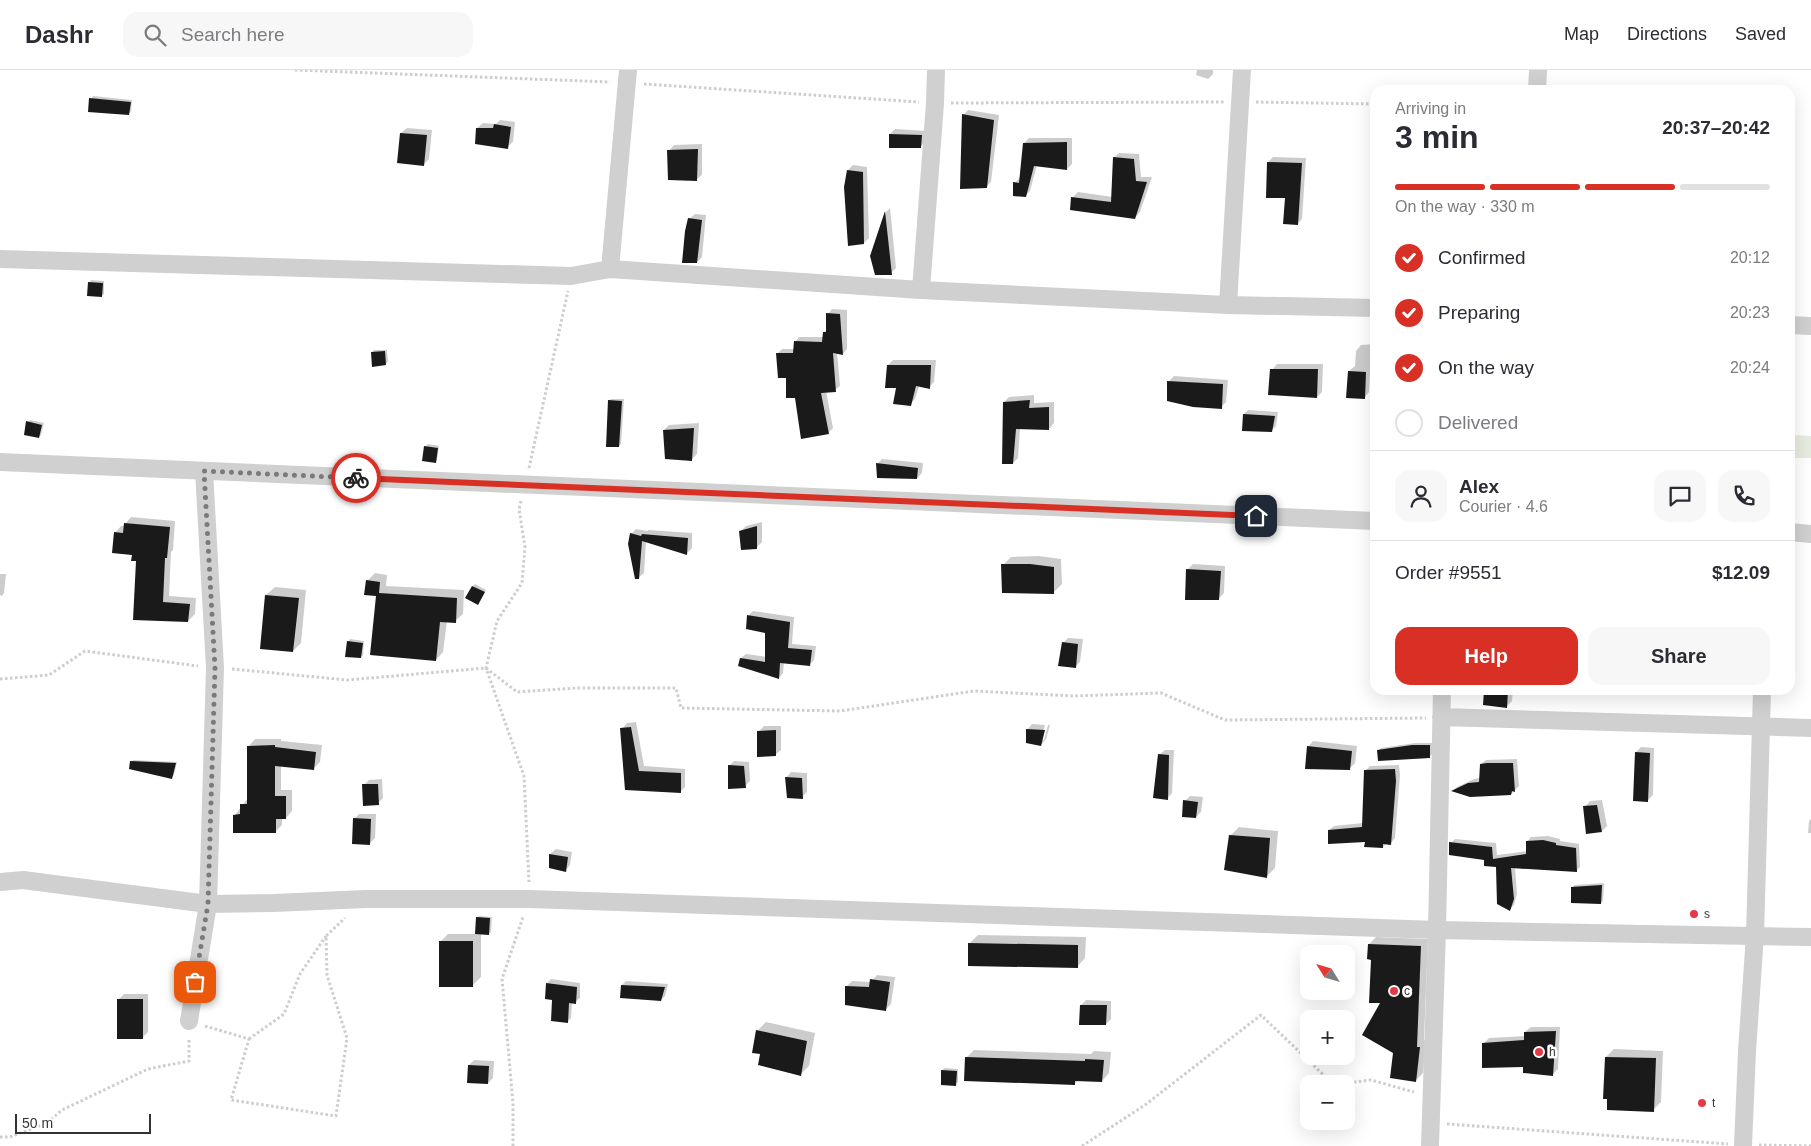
<!DOCTYPE html>
<html lang="en">
<head>
<meta charset="utf-8">
<style>
  body { margin:0; font-family:Arial,sans-serif; background:#f7f7f7; color:#2b2b33; height:100vh; display:flex; flex-direction:column; font-size:19px; white-space:nowrap }
  * { box-sizing:border-box; margin:0 }
  p { font-size:16px; color:#7c7c81 }
  .icon { flex:none; width:28px; height:28px; fill:none; stroke:currentColor; stroke-width:2; stroke-linecap:round; stroke-linejoin:round }
  .map { position:relative; flex:1; overflow:hidden }
  .details { position:absolute; left:1370px; top:15px; width:425px; height:610px; display:flex; flex-direction:column; background:#fff; border-radius:15px; box-shadow:0 5px 20px #0002 }
  .details>* { flex:none }
  .needle { width:32px; rotate:307deg }
  .tools { position:absolute; left:1300px; top:875px; display:grid; gap:10px }
  .tools a { display:grid; place-items:center; width:55px; height:55px; border-radius:10px; background:#fff; box-shadow:0 5px 20px #0002; font-size:25px }
  .scale { position:absolute; left:15px; bottom:12px; width:136px; box-sizing:border-box; padding-left:5px; border:2px solid #333; border-top:0; font-size:14px; line-height:18px; white-space:nowrap; color:#333; -webkit-text-stroke:4px #fff; paint-order:stroke }
  .pin { position:absolute; display:grid; place-items:center; width:42px; height:42px; color:#fff; margin:-21px; border-radius:10px; box-shadow:0 2px 8px #0006 }
  .courier { position:absolute; display:grid; place-items:center; width:50px; height:50px; margin:-25px; border:4px solid #d93025; border-radius:50%; background:#fff; color:#222; box-shadow:0 1px 6px #0007 }
  .summary em { font-style:normal; font-weight:700 }
  .summary div { display:flex; flex-direction:column-reverse }
  .summary { display:flex; align-items:center; justify-content:space-between; height:85px; padding:0 25px }
  h1 { font-size:32px; font-weight:700; line-height:38px }
  .bar { display:grid; grid-template-columns:repeat(4,1fr); gap:8px 5px; align-content:center; height:60px; padding:0 25px }
  .bar i { height:6px; border-radius:4px; background:#e1e1e2 }
  .bar .selected { background:#d93025 }
  .bar p { grid-column:span 4 }
  .line { display:flex; align-items:center; gap:12px; padding:0 25px; border-top:1px solid #e1e1e2 }
  .line div { flex:1 }
  .round { display:grid; place-items:center; flex:none; width:52px; height:52px; border-radius:15px; background:#f7f7f7 }
  ol { padding:0 25px; list-style:none }
  li { display:flex; align-items:center; gap:15px; height:55px }
  li p { margin-inline-start:auto }
  li .icon { padding:5px; border-radius:50%; background:#d93025; color:#fff; stroke-width:4 }
  li:last-child { color:#7c7c81 }
  li i { width:28px; height:28px; border:2px solid #e1e1e2; border-radius:50% }
  .button { display:flex; gap:10px; margin-top:auto; padding:10px 25px }
  .button a { flex:1; height:58px; border-radius:15px; background:#d93025; color:#fff; font-size:20px; font-weight:700; line-height:58px; text-align:center }
  .button a+a { background:#f7f7f7; color:#2b2b33 }
  header { display:flex; align-items:center; gap:30px; box-sizing:border-box; height:70px; padding:0 25px; background:#fff; border-bottom:1px solid #e1e1e2 }
  header strong { font-size:24px }
  nav { display:flex; gap:28px; margin-inline-start:auto; font-size:18px }
  .search { width:350px; height:45px; background:#f7f7f7; display:flex; align-items:center; gap:12px; box-sizing:border-box; padding:0 18px; border-radius:15px; color:#7c7c81; font-size:19px }
  .map>svg:first-child { display:block }
</style>
</head>
<body>
<header>
<strong>Dashr</strong>
<div class="search"><svg class="icon" aria-label="search" viewBox="0 0 24 24"><circle cx="10" cy="10" r="6"/><path d="M15 15l6 6"/></svg>Search here</div>
<nav><a>Map</a><a>Directions</a><a>Saved</a></nav>
</header>
<div class="map">
<svg width="1811" height="1076" viewBox="0 0 1811 1076">
  <rect width="100%" height="100%" fill="#fff"/>
  <path fill="#e6ecdf" d="M1793,365L1811,366V388H1792Z"/>
  <path fill="#0003" d="M1197,0H1213V4L1208,9L1196,5Z
    M93,26L132,30L131,41L129,44L91,29Z
    M968,40L999,45L991,112L986,117L963,45Z
    M500,50L515,52L513,72L507,77L477,58L483,53L496,54Z
    M407,58L432,60L429,89L424,94L401,63Z
    M895,59L927,61L926,71L920,77L890,64Z
    M1029,68H1072V94L1067,99L1037,95L1030,121L1025,126L1015,113L1020,107L1024,73Z
    M702,74V105L696,110L669,81L674,75Z
    M1119,83L1139,84L1141,107H1152L1140,142L1135,148L1072,128L1078,122L1113,127L1114,88Z
    M1273,87L1306,88L1302,149L1297,154L1268,92Z
    M853,95L867,97L869,168L864,173L846,117L848,100Z
    M890,138L896,198L891,203L872,186L886,142Z
    M695,144L706,145L702,187L697,192L689,149Z
    M91,210L104,211V224L101,226L89,213Z
    M832,239L847,240V279L843,284L837,282L840,316L835,320L826,321L833,358L828,363L796,327L777,284L782,279H795V272L799,267H824V262L827,260L828,244Z
    M1375,274V301L1370,304L1369,322L1364,328L1349,301L1355,296L1356,281L1361,275Z
    M374,280H387L388,292L385,294L372,283Z
    M893,290H936L934,312L929,317L919,316L915,329L910,334L888,295Z
    M1277,294H1323L1322,322L1317,327L1272,300Z
    M1174,306L1228,310L1226,332L1221,337L1169,311Z
    M1034,325V333L1054,332V353L1049,359L1020,358L1018,388L1013,393L1004,332L1009,327Z
    M611,329H624L621,374L619,376L609,331Z
    M1248,340L1278,342L1276,356L1272,360L1244,344Z
    M30,350L44,353L41,365L39,367L28,352Z
    M699,353L697,384L692,389L664,360L669,355Z
    M428,374L439,376L437,390L435,392L425,377Z
    M882,389L923,393L922,403L917,408L877,394Z
    M131,447L175,451L173,480L171,482L169,526L196,528L195,544L188,551L134,548L138,490L115,463L121,456H125V454Z
    M762,452V472L756,478L740,462L746,456Z
    M636,459L647,461L648,460L692,463V478L687,483L646,471L644,503L638,508L631,464Z
    M1039,486L1061,489L1062,514L1054,522L1003,495L1011,487Z
    M1193,494L1225,496L1224,523L1219,528L1187,500Z
    M375,503L387,505L386,516L464,520L463,544L455,551H447L443,582L436,590L367,511Z
    M0,504H6L4,523L2,526L0,525Z
    M475,514L486,520L480,531L473,516Z
    M275,517L306,520L301,573L293,581L266,525Z
    M753,541L794,547L792,574L816,576L814,590L809,595L784,592L783,603L779,608L741,588L746,584L767,587L766,562L749,545Z
    M1068,568L1083,569L1080,592L1075,597L1063,573Z
    M350,569L364,571L363,585L361,587L348,572Z
    M1485,620H1513L1512,631L1507,636Z
    M636,652L644,696L685,699V717L680,722L626,719L622,659L627,653Z
    M1032,654L1045,655L1041,670H1044L1048,655H1050L1046,669L1041,675L1027,660Z
    M764,656H781V680L775,685L759,661Z
    M255,669H281V671L322,675L320,692L313,699L281,695V720H292V741L286,748H282V755L275,762L235,745L248,728L249,676Z
    M1313,671L1357,676L1355,693L1349,699L1308,677Z
    M1415,673H1432V684L1429,687L1379,680L1381,678Z
    M1641,677L1654,678L1653,725L1648,730L1636,682Z
    M1165,680H1174L1172,723L1167,729L1159,685Z
    M1517,689L1519,716L1511,724L1453,721L1457,717L1474,709L1480,708L1481,694L1486,690Z
    M133,690L177,692L174,705L172,707L131,692Z
    M734,691L749,692L750,711L745,716L729,696Z
    M1399,695L1400,705L1395,768L1391,773H1387L1383,777L1366,771L1329,760L1334,756L1363,753L1365,701L1370,696Z
    M791,702L807,703V722L802,727L786,708Z
    M382,709L383,728L378,733L364,715L369,710Z
    M1190,726L1203,727L1201,742L1196,747L1185,731Z
    M1602,730L1607,756L1602,761L1585,737L1590,731Z
    M359,744H376L375,768L370,773L354,749Z
    M1811,749V763H1808L1809,751Z
    M1239,757L1278,761L1275,798L1267,806L1230,766Z
    M1548,766L1560,769V771L1579,774L1580,797L1576,801L1515,797L1517,824L1514,835L1510,839L1497,796L1451,773L1455,769L1496,773L1497,785L1527,781V772L1531,767Z
    M556,779L572,782L570,795L565,801L550,797V784Z
    M1604,813L1603,831L1601,833L1572,817L1575,815Z
    M479,846L492,847L491,862L488,864L481,863V907L473,915L440,872L448,864H476L477,848Z
    M978,865L1086,867L1085,888L1077,897L970,873Z
    M1376,867L1428,869L1424,970L1426,971L1423,1003L1416,1010L1395,982L1382,932L1369,874Z
    M877,905L895,907L891,934L886,939L847,916L852,911L871,912Z
    M551,909L580,913V928L575,932H572L571,948L567,952L553,929L547,913Z
    M626,911L668,914L665,926L661,930L622,915Z
    M124,924H148V962L143,967L118,930Z
    M1086,930L1111,931V949L1106,954L1081,935Z
    M766,952L815,963L809,996L801,1004L762,982L757,961Z
    M1531,957H1560L1558,999L1552,1005L1524,995L1483,974L1489,968L1525,966V962Z
    M1614,979L1663,981L1661,1032L1653,1040L1606,987Z
    M974,980L1091,984L1094,981L1111,982L1109,1003L1102,1011L1079,1010L1074,1014L966,988Z
    M474,990L494,991L493,1008L488,1013L469,995Z
    M945,998L958,999V1012L956,1014L942,1000Z"/>
  <path fill="#1a1a1a" d="M89,28L131,32L129,45L88,42Z
    M962,44L994,50L987,118L960,119Z
    M494,54L511,57L508,79L475,74L476,58H493Z
    M400,63L427,65L424,96L397,93Z
    M889,64L922,65L921,78H889Z
    M1067,72V100L1034,96L1026,127L1013,126V112L1019,113L1023,73Z
    M698,79L697,111L668,110L667,80Z
    M1113,87L1134,89L1136,111L1147,112L1135,149L1070,140L1071,127L1111,132Z
    M1267,92L1302,93L1298,155L1283,154L1285,128H1266Z
    M847,100L863,102L864,174L848,176L844,117Z
    M885,141L892,205H875L870,186Z
    M688,148L702,150L697,193H682L685,161Z
    M88,212L103,213L102,227L87,226Z
    M826,243L840,244L843,285L833,283L836,322L821,323L829,364L801,369L795,328H786V308H778L776,283H793L794,271L822,272L823,262H826Z
    M385,281L386,295L372,297L371,282Z
    M887,295H931L930,319L916,316L911,336L893,334L896,318H885Z
    M1270,299H1318L1317,328L1268,325Z
    M1348,301L1366,302L1365,329L1346,328Z
    M1167,311L1223,314L1222,339L1193,337L1167,331Z
    M608,330L622,331L619,377H606Z
    M1030,330L1029,338L1049,337V360L1016,359L1013,394H1002L1003,332Z
    M1243,344L1275,346L1272,362L1242,361Z
    M26,351L42,355L39,368L24,365Z
    M694,358L692,391L665,389L663,360Z
    M424,376L438,378L436,393L422,391Z
    M876,393L918,398L917,409L877,408Z
    M124,453L170,457L167,488H165L163,532L190,534L188,552L133,550L136,491H131L132,485L112,483L114,462L123,463Z
    M757,456V479L741,480L739,461Z
    M630,463L641,466L642,464L688,468L687,485L642,471L639,509H635L628,474Z
    M1001,494H1030L1054,497V524L1002,523Z
    M1186,499L1221,501L1219,530H1185Z
    M366,510L380,512L379,523L457,528L456,553L440,552L436,591L370,585L376,526L364,525Z
    M472,516L485,522L478,535L465,528Z
    M265,525L299,528L293,582L260,579Z
    M747,545L790,552L788,578L812,580L810,596L780,593L779,609L738,596L740,588L765,592V563L746,559Z
    M347,571L363,573L361,588L345,587Z
    M1062,572L1078,574L1076,598L1058,596Z
    M1484,620H1508L1507,638L1483,635Z
    M631,657L639,701L681,703V723L625,720L620,658Z
    M1026,659L1045,660L1041,676L1026,673Z
    M776,660V686L757,687V661Z
    M275,675V677L316,682L314,700L275,696V726H286V749H276V763H233V745L240,744V734H247V676Z
    M1412,675H1430V688L1378,691L1377,680Z
    M1307,676L1352,681L1350,700L1305,699Z
    M1635,682L1650,683L1648,732L1633,731Z
    M1158,684L1169,685L1168,730L1153,728Z
    M130,691L176,693L172,709L129,699Z
    M1487,693H1513L1515,722L1512,721L1511,725L1470,727L1451,721L1468,713L1479,712L1480,694Z
    M728,695L744,696L746,718L728,719Z
    M1395,699L1396,711L1391,775L1383,774V778L1364,777L1365,772L1328,774V760L1362,757L1364,700Z
    M785,707L802,708L803,729L787,728Z
    M362,714H378L379,735L363,736Z
    M1183,730L1198,732L1196,748L1182,747Z
    M1597,735L1602,762L1586,764L1583,736Z
    M353,748L371,749L370,775L352,774Z
    M1229,765L1270,768L1267,808L1224,800Z
    M1543,770L1556,773V775L1576,778L1577,802L1511,798L1514,829L1510,841L1497,834L1496,797L1484,796V790L1449,785V772L1492,777L1493,789L1526,784V771Z
    M549,784L568,787L566,802L549,798Z
    M1602,815L1601,834L1571,833V817Z
    M476,847L490,848L489,865L475,864Z
    M439,871H473V917H439Z
    M968,873L1078,875V898L968,896Z
    M1368,874L1421,876L1417,977H1420L1416,1012L1390,1008L1393,983L1362,965L1380,933H1369L1371,890L1367,889Z
    M870,909L890,912L886,941L845,935V916L869,917Z
    M546,913L577,917L576,934L569,933L568,953L551,951L552,930L545,929Z
    M621,915L665,917L661,931L620,928Z
    M117,929H143V969H117Z
    M1080,935H1107L1106,955H1079Z
    M756,960L807,971L801,1006L758,995L760,984L752,983Z
    M1556,961L1553,1006L1523,1003V997L1482,998V973L1524,970V962Z
    M965,987L1085,991V989L1104,990L1102,1012L1075,1011V1015L964,1011Z
    M1605,987L1656,988L1654,1042L1607,1040V1029H1603Z
    M468,995L489,996L488,1014L467,1013Z
    M941,1000L957,1001L956,1016L941,1015Z"/>
  <g fill="none" stroke-linecap="round" stroke-linejoin="round">
    <path stroke="#cdcdcd" stroke-width="3" stroke-dasharray="2.5 2.5" stroke-linecap="butt" d="M295,0L610,12
      M644,14L919,32
      M1256,32L1375,34
      M951,33L1224,32
      M529,398L568,221
      M521,431L519,439L525,477L522,513L497,551L486,598L524,706L529,812
      M232,599L347,610L486,598L517,622L577,618H676L681,638L840,641L974,621L1073,626L1161,623L1225,650L1426,648
      M0,609L49,605L85,581L198,596
      M205,956L249,969L231,1030L336,1046L347,968L327,905L326,866L345,848
      M249,969L284,944L300,904L326,866
      M1339,1014L1371,1010L1414,1022
      M1447,1054L1728,1074
      M0,1067H10L47,1053L62,1040L148,999L189,991V968
      M1759,1075L1811,1076
      M513,1076V1033L502,909L523,847
      M1082,1076L1145,1035L1261,945L1333,1014"/>
    <path stroke="#d0d0d0" stroke-width="18" d="M1537,20L1538,0
      M0,189L571,206L610,199L921,220L1228,235L1375,238
      M610,199L628,0
      M921,220L935,33L936,0
      M1228,235L1242,0
      M1790,255L1811,256
      M0,392L1375,451
      M1790,462L1811,464
      M1441,647L1811,658
      M0,812L23,810L208,834L273,833L366,829H529L1437,860L1811,867
      M189,951L208,834L215,598L204,401
      M1430,1076L1437,860L1442,620
      M1743,1076L1747,981L1755,865L1762,620"/>
  </g>
  <g fill="none" stroke-linecap="round" stroke-linejoin="round">
    <path stroke="#7a7a7a" stroke-width="5" stroke-dasharray="0 9" d="M195,912L208,834L215,598L204,401L356,408"/>
    <path stroke="#d93025" stroke-width="6" d="M356,408L1256,446"/>
  </g>
  <g fill="#e63946" stroke="#fff" stroke-width="2">
    <circle cx="1694" cy="844" r="5"/>
    <circle cx="1394" cy="921" r="5"/>
    <circle cx="1539" cy="982" r="5"/>
    <circle cx="1702" cy="1033" r="5"/>
  </g>
  <g text-anchor="middle" stroke-width="5" stroke-linejoin="round" paint-order="stroke">
    <g font-size="12" fill="#333" stroke="#fff" text-anchor="start">
      <text x="1704" y="848">s</text>
      <text x="1404" y="925">c</text>
      <text x="1549" y="986">h</text>
      <text x="1712" y="1037">t</text>
    </g>
  </g>
</svg>
<div class="tools">
<a><svg class="needle" viewBox="-14 -14 28 28"><path d="M0-13l5 13h-10z" fill="#e53935"/><path d="M0 13l5-13h-10z" fill="#7c7c81"/></svg></a>
<a>+</a>
<a>−</a>
</div>
<div class="scale">50 m</div>
<div class="pin" style="left:195px;top:912px;background:#ea580c"><svg class="icon" aria-label="bag" viewBox="0 0 24 24"><path d="M5 8h14l-1 12H6zM9 8a3 3 0 0 1 6 0"/></svg></div>
<div class="pin" style="left:1256px;top:446px;background:#1f2937"><svg class="icon" aria-label="home" viewBox="0 0 24 24"><path d="M3 11l9-7 9 7M6 9v11h12V9"/></svg></div>
<div class="courier" style="left:356px;top:408px"><svg class="icon" aria-label="bike" viewBox="0 0 24 24"><circle cx="6" cy="16" r="4"/><circle cx="18" cy="16" r="4"/><path d="M6 16l4-8h5l3 8M10 8l3 8H6M13 5h3"/></svg></div>
<section class="details">
<div class="summary"><div><h1>3 min</h1><p>Arriving in</p></div><em>20:37–20:42</em></div>
<div class="bar"><i class="selected"></i><i class="selected"></i><i class="selected"></i><i></i><p>On the way · 330 m</p></div>
<ol>
<li><svg class="icon" aria-label="check" viewBox="0 0 24 24"><path d="M5 12l5 5 9-10"/></svg>Confirmed<p>20:12</p></li>
<li><svg class="icon" aria-label="check" viewBox="0 0 24 24"><path d="M5 12l5 5 9-10"/></svg>Preparing<p>20:23</p></li>
<li><svg class="icon" aria-label="check" viewBox="0 0 24 24"><path d="M5 12l5 5 9-10"/></svg>On the way<p>20:24</p></li>
<li><i></i>Delivered</li>
</ol>
<div class="line" style="height:90px"><a class="round"><svg class="icon" aria-label="person" viewBox="0 0 24 24"><circle cx="12" cy="8" r="4"/><path d="M4 21q1-7 8-7t8 7"/></svg></a><div><b>Alex</b><p>Courier · 4.6</p></div><a class="round"><svg class="icon" aria-label="chat" viewBox="0 0 24 24"><path d="M4 5h16v11H9l-5 4z"/></svg></a><a class="round"><svg class="icon" aria-label="phone" viewBox="0 0 24 24"><path d="M5 4h4l2 5-3 2q2 4 5 5l2-3 5 2v4C11 20 4 13 5 4z"/></svg></a></div>
<div class="line" style="height:65px"><div>Order #9551</div><b>$12.09</b></div>
<div class="button"><a>Help</a><a>Share</a></div>
</section>
</div>
</body>
</html>
